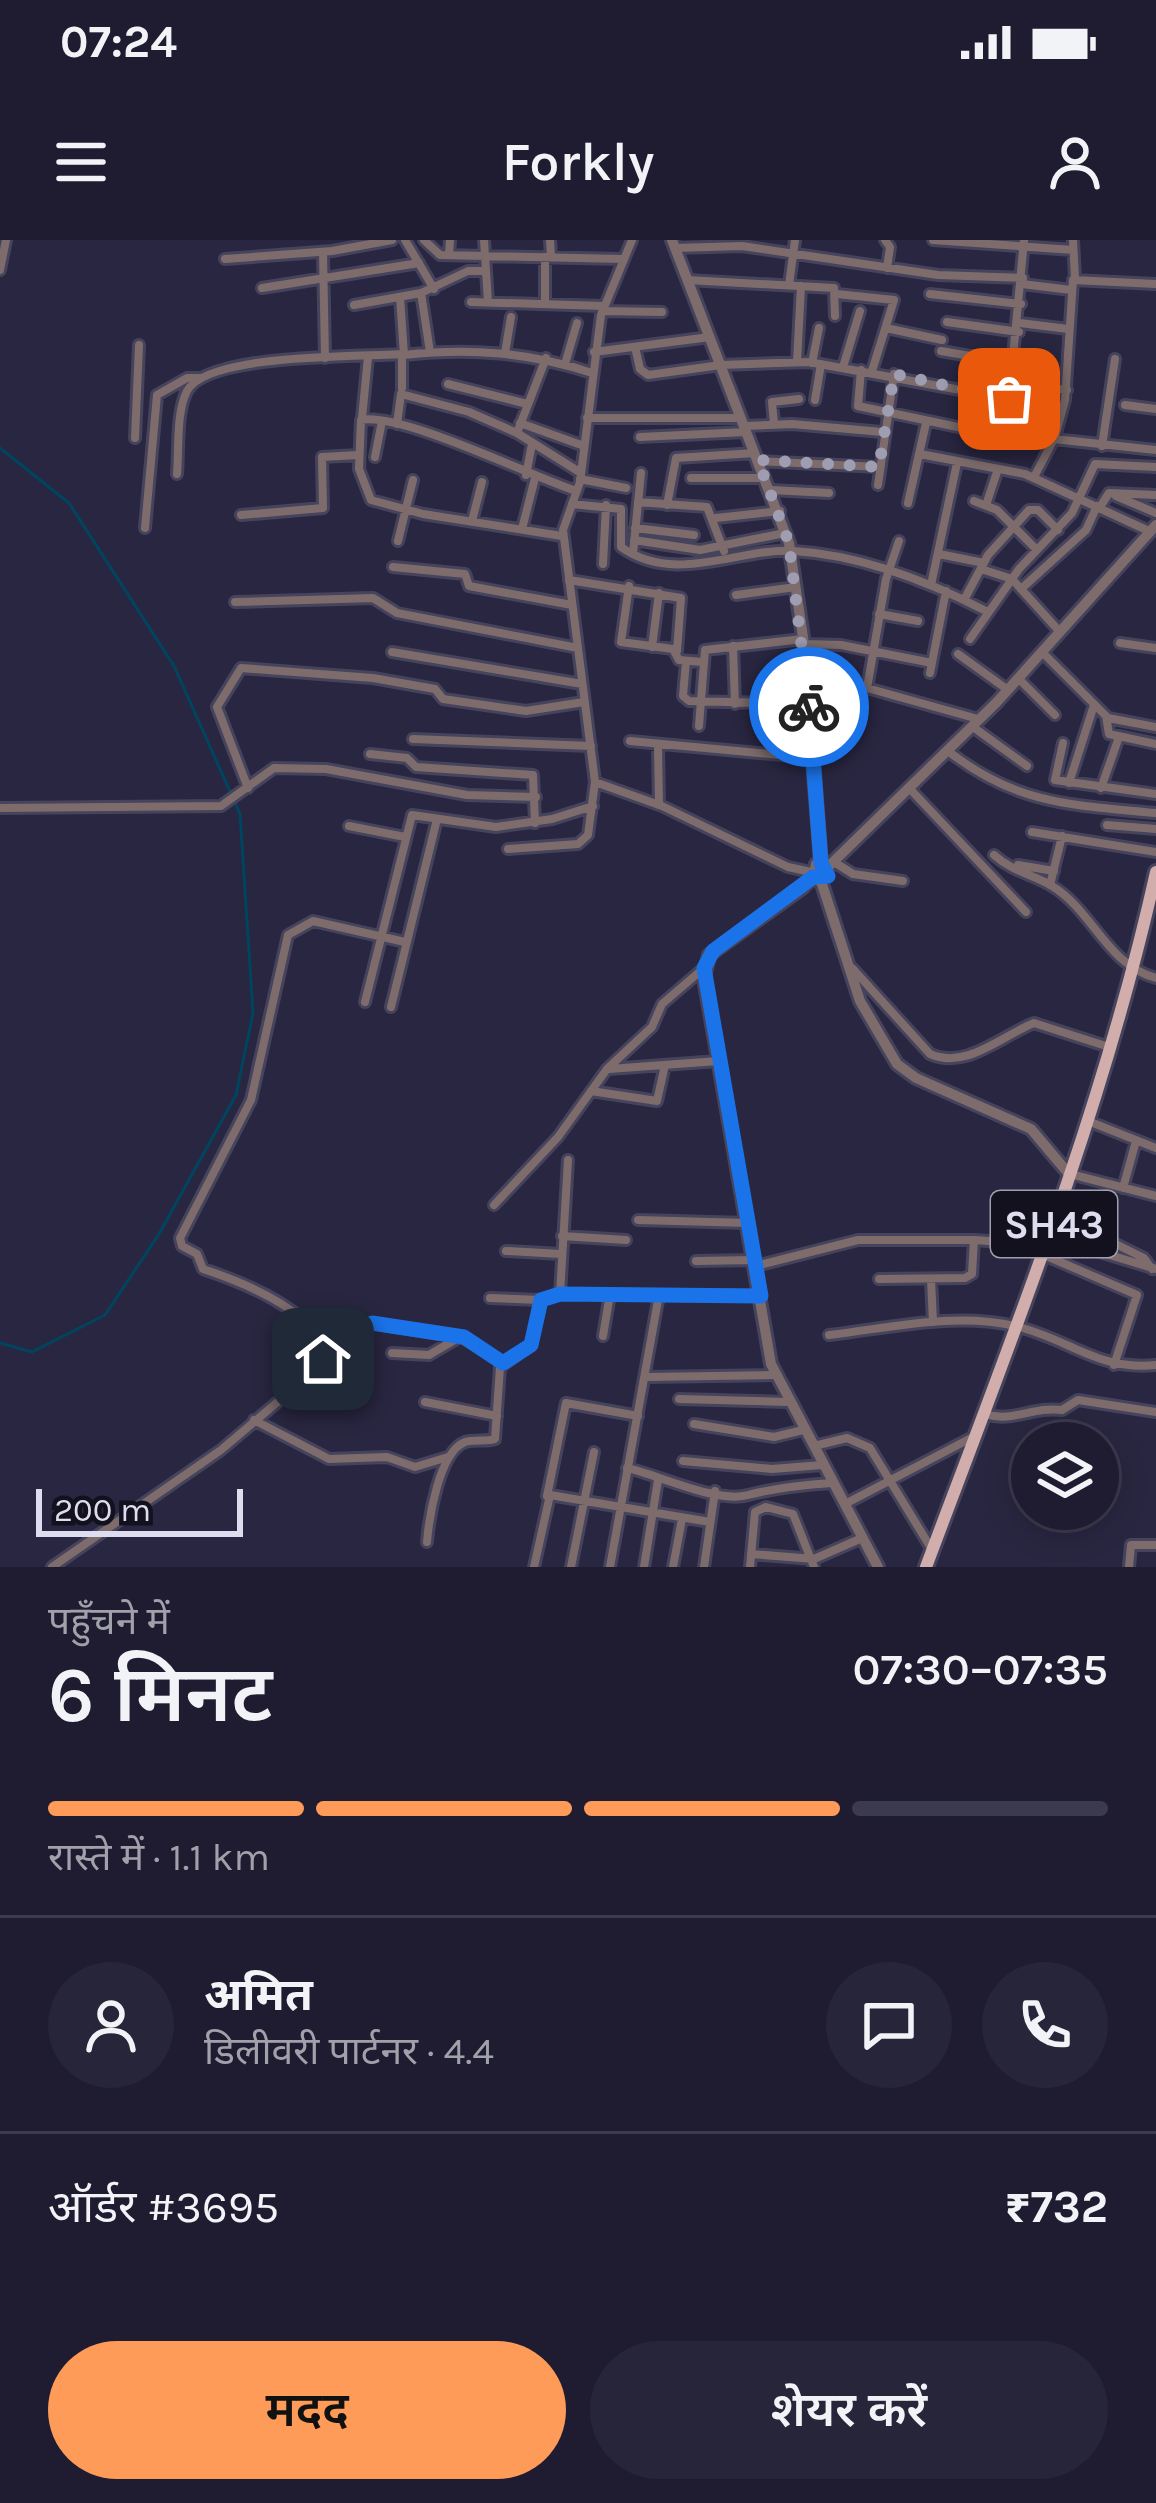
<!DOCTYPE html>
<html lang="hi">
<head>
<meta charset="utf-8">
<style>
  body { margin:0; font-family:Karla,"Noto Sans Devanagari",sans-serif; background:#272539; color:#f1f3f6; height:100vh; display:flex; flex-direction:column; font-size:45px; white-space:nowrap }
  * { box-sizing:border-box; margin:0 }
  p { font-size:39px; color:#a1a1ab }
  .icon { flex:none; width:66px; height:66px; fill:none; stroke:currentColor; stroke-width:2; stroke-linecap:round; stroke-linejoin:round }
  .map { position:relative; height:1327px; overflow:hidden }
  .panel { display:flex; flex-direction:column; background:#1f1c31; flex:1 }
  .panel>* { flex:none }
  .controls { position:absolute; left:1011px; top:1182px; display:grid; gap:24px }
  .controls a { display:grid; place-items:center; width:108px; height:108px; border-radius:50%; background:#1f1c31; box-shadow:0 6px 30px #0003,0 0 0 3px #3c3a4d; font-size:60px }
  .scale { position:absolute; left:36px; bottom:30px; width:207px; box-sizing:border-box; padding-left:12px; border:6px solid #deddef; border-top:0; font-size:33px; line-height:42px; white-space:nowrap; color:#deddef; -webkit-text-stroke:9px #12111d; paint-order:stroke }
  .pin { position:absolute; display:grid; place-items:center; width:102px; height:102px; color:#fff; margin:-51px; border-radius:24px; box-shadow:0 6px 18px #0006 }
  .courier { position:absolute; display:grid; place-items:center; width:120px; height:120px; margin:-60px; border:9px solid #1a73e8; border-radius:50%; background:#fff; color:#222; box-shadow:0 3px 15px #0007 }
  .overview em { font-style:normal; font-weight:600 }
  .overview div { display:flex; flex-direction:column-reverse }
  .overview { display:flex; align-items:center; justify-content:space-between; height:204px; padding:0 48px }
  h1 { font-size:78px; font-weight:600; line-height:90px }
  .bar { display:grid; grid-template-columns:repeat(4,1fr); gap:18px 12px; align-content:center; height:144px; padding:0 48px }
  .bar i { height:15px; border-radius:9px; background:#3c3a4d }
  .bar .on { background:#fe9b59 }
  .bar p { grid-column:span 4 }
  .line { display:flex; align-items:center; gap:30px; padding:0 48px; border-top:3px solid #3c3a4d }
  .line div { flex:1 }
  .round { display:grid; place-items:center; flex:none; width:126px; height:126px; border-radius:63px; background:#272539 }
  .cta { display:flex; gap:24px; margin-top:auto; padding:24px 48px }
  .cta a { flex:1; height:138px; border-radius:72px; background:#fe9b59; color:#111; font-size:48px; font-weight:600; line-height:138px; text-align:center }
  .cta a+a { background:#272539; color:#f1f3f6 }
  .status { display:flex; justify-content:space-between; align-items:center; height:84px; padding:0 60px; background:#1f1c31; direction:ltr }
  .status svg { height:33px; fill:currentColor }
  header { display:flex; justify-content:space-between; align-items:center; height:156px; padding:0 48px; background:#1f1c31; font-size:54px; font-weight:600 }
  .map>svg:first-child { display:block }
</style>
</head>
<body>
<div class="status"><b>07:24</b><svg viewBox="0 0 49 12"><path d="M0 12V9h3v3zM5 12V6h3v6zM10 12V3h3v9zM15 12V0h3v12zM26 1h20v11H26zM47 4h2v5h-2z"/></svg></div>
<header><svg class="icon" aria-label="menu" viewBox="0 0 24 24"><path d="M4 6h16M4 12h16M4 18h16"/></svg>Forkly<svg class="icon" aria-label="person" viewBox="0 0 24 24"><circle cx="12" cy="8" r="4"/><path d="M4 21q1-7 8-7t8 7"/></svg></header>
<div class="map">
<svg width="1156" height="1327" viewBox="0 0 1156 1327">
  <rect width="100%" height="100%" fill="#292641"/>
  <g fill="none" stroke-linecap="round" stroke-linejoin="round">
    <path stroke="#00455f" stroke-width="3" d="M0,208L69,263L174,426L240,574L253,773L236,855L159,994L105,1075L32,1112L0,1103"/>
    <g stroke="#46435d" stroke-width="14">
      <path id="minor" d="M405,0L434,49
        M424,0L440,15L623,19
        M484,0L488,62
        M550,0L551,17
        M885,0L890,7L887,28
        M933,0L1073,10
        M1073,0L1075,38
        M675,8L742,6L938,35L1023,38
        M323,12L325,118
        M449,15L450,0
        M225,19L332,11L392,0
        M0,30L6,0
        M687,40L834,48L835,76
        M1022,44L1071,50
        M789,45L795,0
        M262,48L419,23
        M421,53L430,112
        M837,54L894,60L872,131
        M930,54L1021,64
        M400,57L404,115C470,108 529,112 592,133
        M471,62L604,66
        M545,63V17
        M354,65L421,53L468,31H486
        M602,71L662,72
        M947,82L1019,92
        M1020,83L1068,89
        M886,88L942,100
        M635,107L640,129L648,135L721,125L809,122L1009,159L1024,0
        M941,111L1016,124
        M594,112L710,97
        M505,113L511,77
        M546,118L517,193L581,233
        M797,122L801,46
        M812,123L819,88
        M565,124L577,83
        M843,127L860,71
        M861,130L858,166L991,194L1004,180L1058,185
        M448,144L527,164
        M1013,144L1067,150
        M815,160L821,124
        M1125,165L1156,169
        M362,178L368,117
        M587,178H741
        M520,183L584,206
        M397,184L401,154L469,172L517,193
        M774,184L772,162L799,159
        M744,186L792,184L882,192
        M640,197L746,192
        M135,198L139,105
        M1054,199L1156,210
        M1102,206L1115,119
        M920,214L1025,234L1151,292
        M375,217L382,181
        M758,221L879,227
        M177,234C179,210 176,172 187,151C207,113 361,117 402,114V148
        M526,235L532,204
        M1034,237L1055,197L1065,160L1073,40L1156,44
        M691,238H764
        M580,239L626,248
        M878,245L894,134
        M771,250L829,253
        M1116,256L1156,273
        M974,261L997,270L1037,310
        M638,262L707,267L724,311
        M908,263L926,183
        M572,264L621,269V307C676,346 740,307 794,311C860,315 930,342 988,372
        M667,265L676,218L755,213
        M986,265L997,232
        M1100,267L1109,253L1156,255
        M241,275L323,268L322,217L358,215
        M716,278L780,271
        M472,281L482,242
        M145,288L157,155L187,138H201
        M635,288L694,295
        M522,289L535,238
        M562,296L423,274L371,260L359,229L361,180C401,172 528,235 576,251
        M634,300L700,310L785,293
        M398,301L413,240
        M899,301L886,339L867,448L978,479
        M633,314L641,233
        M939,314L984,323
        M603,324L606,265
        M393,327L465,334L469,346L572,365
        M981,329L1012,339L1060,392
        M569,340L681,358L677,411
        M931,345L957,223
        M629,346L621,402L673,409L679,420L702,422
        M1021,349L1086,290L1097,266
        M736,355L796,347
        M964,360L988,315L1029,270H1038L1058,290
        M235,362L373,358L397,373L578,408
        M879,374L918,381
        M970,399L1019,329L1072,273L1095,224L1156,227
        M1120,403L1156,408
        M804,404L841,405L932,423
        M733,406L735,464
        M652,407L659,353
        M392,412L582,444
        M1043,413L1108,478L1156,487
        M958,414L1008,450
        M686,421L683,456L689,461L809,464
        M930,433L946,351
        M1019,439L1055,475
        M1106,476L1109,494L1156,504
        M699,486L705,410L803,399
        M973,487L1027,526
        M413,499L591,506
        M630,501L813,518
        M1063,503L1055,540L1156,554
        M658,507L659,565
        M948,511C1017,565 1072,565 1156,573
        M370,514L407,518L416,527L533,535L535,583
        M595,542L662,566L788,627L811,632
        M1069,543L1094,465
        M248,548L217,467L241,428L373,438L435,449L443,459L526,471L584,462
        M1101,548L1119,497
        M910,549L1026,672
        M0,568L221,566L274,528L326,529L467,555L536,557
        M1107,585L1156,589
        M349,586L405,597
        M1032,592L1156,612
        M508,609L578,604L588,595L595,542L563,290L580,242L601,75L632,0
        M994,615C1013,632 1032,634 1052,646C1093,671 1107,725 1156,738
        M834,622L853,634L903,641
        M1018,625L1054,631
        M1050,645L1062,596
        M852,728L930,814C966,830 1001,796 1034,783L1109,807
        M365,762L412,575L496,587L552,579L593,566
        M391,767L437,579
        M609,829L718,821
        M591,851L657,861L665,825
        M1088,881L1156,908
        M1070,934L1156,956
        M1123,948L1136,901
        M494,965L558,897L607,829L652,787L662,764L704,728
        M1057,975L1144,1018L1152,1029
        M638,980L748,983
        M562,996L626,1000
        M1050,997L1156,1029
        M506,1011L561,1014
        M1044,1015L1137,1055L1114,1125
        M696,1021L755,1020
        M756,1026L858,1000H974
        M879,1039L965,1038L972,1034L974,1000L1046,1005
        M931,1039L933,1082
        M560,1054L568,920
        M490,1058L541,1060
        M829,1095C890,1088 955,1072 1015,1086C1068,1098 1097,1131 1156,1125
        M603,1096L610,1054
        M327,1113L372,1083L464,1098L503,1123
        M392,1113L429,1115L458,1098
        M646,1137L775,1135
        M679,1159L788,1162
        M425,1162L497,1176
        M985,1174C1013,1183 1033,1166 1062,1170L1078,1160L1156,1172
        M254,1180L329,1219L387,1217L415,1227L448,1217
        M694,1184L774,1197L803,1190
        M814,1206L847,1198L870,1208L931,1308
        M683,1221L772,1229L822,1225
        M627,1228C656,1234 718,1264 748,1255C775,1248 802,1245 832,1243
        M547,1256L566,1163L638,1176
        M845,1264L975,1196
        M427,1302C429,1278 439,1212 465,1202C474,1199 486,1202 495,1199L500,1127L531,1105L541,1060L560,1054L760,1056
        M751,1314L814,1319L862,1298
        M52,1327L221,1210L313,1132L326,1114C314,1070 242,1042 203,1029L197,1014L182,1006L180,998L251,860L288,695L313,681L405,702
        M534,1327L550,1255L710,1282
        M571,1327L594,1212
        M610,1327L659,1055
        M644,1327L658,1240
        M673,1327L682,1279
        M704,1327L715,1251
        M750,1327L755,1272L766,1267L793,1274L814,1327
        M1129,1327L1131,1305H1156"/>
    </g>
    <g stroke="#46435d" stroke-width="16">
      <path id="tertiary" d="M672,0L789,303L804,404L821,623
        M828,627L816,624L813,637L802,648L709,715L704,738L771,1124L878,1327
        M815,639L821,641L860,761L897,824L916,838L1031,889L1069,934
        M821,641L828,627L996,463L1156,285"/>
    </g>
    <g stroke="#46435d" stroke-width="18">
      <path id="primary" d="M926,1327C1012,1098 1103,871 1156,632"/>
    </g>
    <use href="#minor" stroke="#7d6c6b" stroke-width="8"/>
    <use href="#tertiary" stroke="#7d6c6b" stroke-width="10"/>
    <use href="#primary" stroke="#d1aeab" stroke-width="12"/>
  </g>
  <g fill="none" stroke-linecap="round" stroke-linejoin="round">
    <path stroke="#9f9db2" stroke-width="12" stroke-dasharray="0 21.6" d="M809,467L789,303L758,220L879,227L894,134L1009,159"/>
    <path stroke="#1a73e8" stroke-width="15" d="M323,1119L357,1088L372,1083L464,1097L503,1123L531,1105L541,1060L560,1054L761,1056L704,728L713,711L813,637L828,636L821,623L809,467"/>
  </g>
  <g text-anchor="middle" stroke-width="10" stroke-linejoin="round" paint-order="stroke">
    <rect fill="#12111d" stroke="#a1a0b0" stroke-width="3" x="991" y="951" width="126" height="66" rx="9"/>
    <g font-size="39" font-weight="bold" fill="#deddef">
      <text x="1054" y="998">SH43</text>
    </g>
  </g>
</svg>
<div class="controls">
<a><svg class="icon" aria-label="layers" viewBox="0 0 24 24"><path d="M12 4l9 5-9 5-9-5zM3 14l9 5 9-5"/></svg></a>
</div>
<div class="scale">200 m</div>
<div class="pin" style="left:1009px;top:159px;background:#ea580c"><svg class="icon" aria-label="bag" viewBox="0 0 24 24"><path d="M5 8h14l-1 12H6zM9 8a3 3 0 0 1 6 0"/></svg></div>
<div class="pin" style="left:323px;top:1119px;background:#1f2937"><svg class="icon" aria-label="home" viewBox="0 0 24 24"><path d="M3 11l9-7 9 7M6 9v11h12V9"/></svg></div>
<div class="courier" style="left:809px;top:467px"><svg class="icon" aria-label="bike" viewBox="0 0 24 24"><circle cx="6" cy="16" r="4"/><circle cx="18" cy="16" r="4"/><path d="M6 16l4-8h5l3 8M10 8l3 8H6M13 5h3"/></svg></div>
</div>
<section class="panel">
<div class="overview"><div><h1>6 मिनट</h1><p>पहुँचने में</p></div><em>07:30–07:35</em></div>
<div class="bar"><i class="on"></i><i class="on"></i><i class="on"></i><i></i><p>रास्ते में · 1.1 km</p></div>
<div class="line" style="height:216px"><a class="round"><svg class="icon" aria-label="person" viewBox="0 0 24 24"><circle cx="12" cy="8" r="4"/><path d="M4 21q1-7 8-7t8 7"/></svg></a><div><b>अमित</b><p>डिलीवरी पार्टनर · 4.4</p></div><a class="round"><svg class="icon" aria-label="chat" viewBox="0 0 24 24"><path d="M4 5h16v11H9l-5 4z"/></svg></a><a class="round"><svg class="icon" aria-label="phone" viewBox="0 0 24 24"><path d="M5 4h4l2 5-3 2q2 4 5 5l2-3 5 2v4C11 20 4 13 5 4z"/></svg></a></div>
<div class="line" style="height:156px"><div>ऑर्डर #3695</div><b>₹732</b></div>
<div class="cta"><a>मदद</a><a>शेयर करें</a></div>
</section>
</body>
</html>
